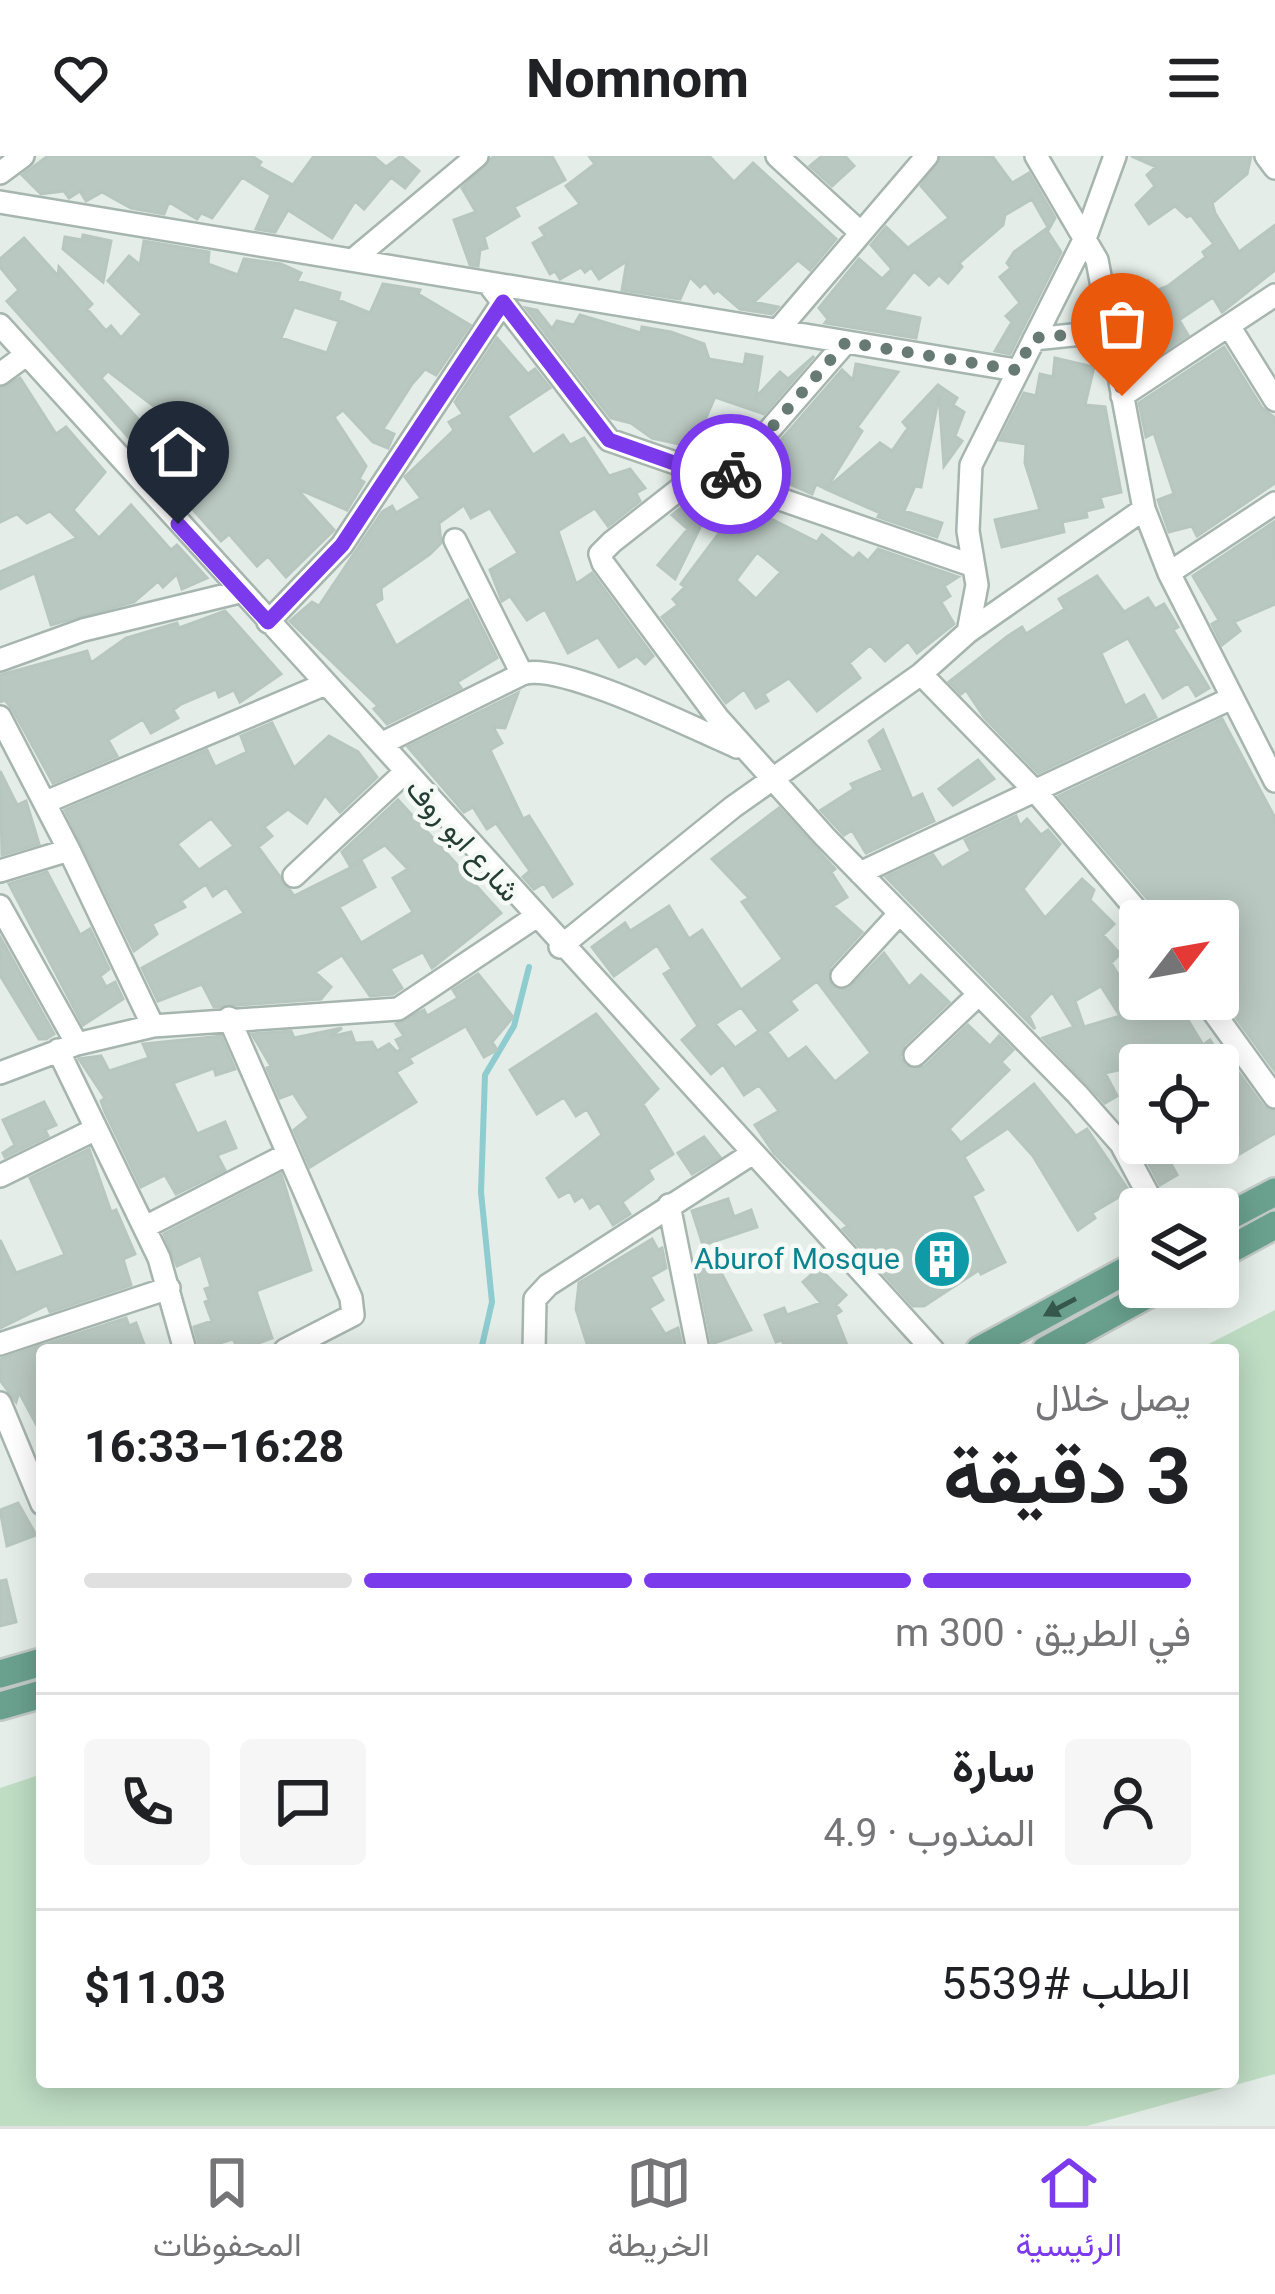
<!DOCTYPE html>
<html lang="ar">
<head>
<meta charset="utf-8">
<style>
  body { margin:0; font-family:Roboto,Vazirmatn,sans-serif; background:#f6f6f6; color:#202124; direction:rtl; height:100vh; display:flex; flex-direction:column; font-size:45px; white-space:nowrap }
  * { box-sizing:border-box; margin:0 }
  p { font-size:39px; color:#757577 }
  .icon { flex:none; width:66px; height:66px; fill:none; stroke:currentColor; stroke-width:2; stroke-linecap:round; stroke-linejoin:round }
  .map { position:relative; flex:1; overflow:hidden; direction:ltr }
  .details { position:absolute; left:36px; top:1188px; width:1203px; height:744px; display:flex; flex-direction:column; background:#fff; border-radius:12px; box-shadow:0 6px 30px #0003; direction:rtl }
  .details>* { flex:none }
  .needle { width:78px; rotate:59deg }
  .fabs { position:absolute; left:1119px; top:744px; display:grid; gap:24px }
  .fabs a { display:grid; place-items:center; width:120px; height:120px; border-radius:12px; background:#fff; box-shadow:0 6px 30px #0003; font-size:60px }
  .pin { position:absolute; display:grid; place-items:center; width:102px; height:102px; color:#fff; margin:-123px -51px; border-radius:50% 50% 50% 0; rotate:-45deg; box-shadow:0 0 12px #0007 }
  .pin .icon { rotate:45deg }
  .courier { position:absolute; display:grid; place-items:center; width:120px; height:120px; margin:-60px; border:9px solid #7c3aed; border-radius:50%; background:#fff; color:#222; box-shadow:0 3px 15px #0007 }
  .headline em { font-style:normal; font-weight:700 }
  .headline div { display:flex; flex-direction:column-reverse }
  .headline { display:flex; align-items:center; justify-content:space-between; height:204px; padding:0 48px }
  h1 { font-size:78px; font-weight:700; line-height:90px }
  .bar { display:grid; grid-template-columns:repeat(4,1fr); gap:18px 12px; align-content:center; height:144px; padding:0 48px }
  .bar i { height:15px; border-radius:9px; background:#e0e0e0 }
  .bar .current { background:#7c3aed }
  .bar p { grid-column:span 4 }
  .line { display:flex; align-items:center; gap:30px; padding:0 48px; border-top:3px solid #e0e0e0 }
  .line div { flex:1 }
  .round { display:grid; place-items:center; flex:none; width:126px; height:126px; border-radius:12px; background:#f6f6f6 }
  header { display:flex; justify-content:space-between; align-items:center; height:156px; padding:0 48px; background:#fff; font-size:54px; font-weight:700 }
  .dock { display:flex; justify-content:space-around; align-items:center; height:168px; border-top:3px solid #e0e0e0; background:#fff; font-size:33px; color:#757577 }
  .dock a { display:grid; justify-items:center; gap:6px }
  .dock .current { color:#7c3aed }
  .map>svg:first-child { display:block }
</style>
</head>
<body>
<header><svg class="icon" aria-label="menu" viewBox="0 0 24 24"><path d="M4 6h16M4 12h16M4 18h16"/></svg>Nomnom<svg class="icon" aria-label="heart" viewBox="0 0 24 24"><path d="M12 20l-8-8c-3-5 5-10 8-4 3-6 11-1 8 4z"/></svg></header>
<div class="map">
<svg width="1275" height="1970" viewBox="0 0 1275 1970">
  <rect width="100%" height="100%" fill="#e4ede8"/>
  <path fill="#beddc3" d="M1275,1154V1918L1087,1970H0V1632L42,1618V1926H1233V1194H1197Z"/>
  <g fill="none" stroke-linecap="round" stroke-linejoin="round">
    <path stroke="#8eccd0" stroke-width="6" d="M481,1194L492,1146L481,1036L485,919L514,870L529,811"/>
  </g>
  <path fill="#b9c8c1" stroke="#b7c7bf" stroke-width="3" fill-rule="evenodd" d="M48,0H252L261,6L258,10L293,29L314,0H373L386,11L401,0L419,15L405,32L391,21L364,53L355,45L332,82L288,54L275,76L256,73L271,39L242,21L212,62L201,57L197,63L169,46L164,58L131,52L102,36L86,45L80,35L69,42L64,35L41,38L22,19Z
    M552,0L565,24L514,51L519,60L484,81L487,92L480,94L478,110L470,109L454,64L476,56L462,32L494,0Z
    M589,0H709L734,26L753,7L836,83L810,114L798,104L754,146L778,151L772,158L740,153L718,134L714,137L705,126L700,131L690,121L680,143L622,134L627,105L599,123L591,111L585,116L581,111L560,123L555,115L550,118L533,87L545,80L540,72L580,48L566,30L595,8Z
    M822,0H845L854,10L832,30L810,10Z
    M942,0H992L1012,27L1029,17L1055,62L1049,73L1032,43L1005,59L1003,69L959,107L962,111L948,127L939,119L929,129L914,115L883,154L920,162L916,182L825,167L828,163L819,152L859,103L882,123L892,113L871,89L886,71L908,92L949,62L921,30Z
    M1131,0H1251L1247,18L1212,47L1215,57L1239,96L1275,69V114L1222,156L1213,141L1179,164L1188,179L1156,200L1130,153L1141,146L1133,135L1148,125L1154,136L1168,130L1206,101L1203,96L1214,88L1191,59L1187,61L1175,50L1149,68L1136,49L1155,30L1147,19L1156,11Z
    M1046,73L1061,96L1010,198L995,195L1012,166L1006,160L1020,147L1000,121L1011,112L1007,107L1014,96Z
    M83,79L111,85L103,126L63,93L65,81L82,84Z
    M24,82L58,120L59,111L92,148L87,153L106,175L111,170L121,182L142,158L108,125L129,100L140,109L144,85L209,96L208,108L238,119L244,103L281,108L301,117L297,125L340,137L338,144L370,157L383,128L420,134L418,138L470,169L436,219L425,213L412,228L383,273L394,278L388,292L373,286L343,254L334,261L366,310L359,323L364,326L347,354L296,332L334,374L286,421L268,400L257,410L229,378L221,385L7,145L19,134L0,111V103ZM294,151L339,165L327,197L281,182ZM108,215L198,284L175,304L101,222Z
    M526,152L537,154L552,173L557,165L574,169L580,159L641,177L642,171L671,176L704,188L709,203L744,209L746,198L762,201L756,241L780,216L788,223L814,200L764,258L715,241L693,291L652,282L631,267L611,262Z
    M497,182L528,218L535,213L550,232L507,260L533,299L563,279L570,289L584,282L609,320L630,313L645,332L636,337L640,345L608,370L595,352L558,375L576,428L592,417L653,500L645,508L637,500L619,511L598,481L568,497L545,453L527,464L510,440L502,445L490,414L518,397L490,352L471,362L464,349L439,367L441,387L430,398L381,432L382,443L374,448L396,490L468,444L497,502L457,526L461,532L387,568L374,553L378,550L290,465L312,446L319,450L382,356L392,350L396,357L421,342L405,321L454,274L449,266L463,258L455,246Z
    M1224,191L1262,252L1275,262V327L1197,380L1192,370L1169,376L1158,344L1174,338L1154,277L1146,281L1139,247Z
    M1055,202L1094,211L1085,249L1105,251L1121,336L1100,341L1103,351L1086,355L1087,361L1062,366L1064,376L1002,391L995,364L1040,354L1025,307L1026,288L1000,284L1024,237L1036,240L1040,218L1053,221Z
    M856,208L898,216L857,271L862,275L826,333L816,328L812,338L756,313L842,214L853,224Z
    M20,222L56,278L66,271L105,316L73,354L99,382L131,349L171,394L177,389L207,422L182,433L177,418L163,431L158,425L134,446L51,469L35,417L0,433V416L77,382L50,355L27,367L17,358L0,366V233Z
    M938,229L957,242L953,249L964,256L955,280L962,285L944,310L939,239L921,331L915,330L904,355L942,367L937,381L878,361L880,357L826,333L880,287L892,295L908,272L903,266Z
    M692,343L708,355L675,423L658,409L688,373L672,359Z
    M741,348L817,386L822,379L853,403L859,397L868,405L878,393L958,421L944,430L950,440L941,446L954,468L917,497L908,485L885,505L870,489L849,507L860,522L817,555L789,522L764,538L768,545L756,552L744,533L726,547L662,461L678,449L673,443L685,431L681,428ZM757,396L781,416L756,443L736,424Z
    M1274,366L1275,448L1234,466L1240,475L1222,489L1212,468L1219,464L1193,420Z
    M1097,420L1124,456L1148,442L1155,453L1164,448L1178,471L1173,474L1209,532L1196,540L1188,527L1163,542L1128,482L1101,497L1125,550L1144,539L1156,561L1038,617L984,561L966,534L961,538L949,526L1008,480L1022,471L1026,478L1065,453L1059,443Z
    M225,455L281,518L240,546L234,534L219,541L216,533L181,548L173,554L178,562L151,577L143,563L108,584L117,600L53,627L13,554L5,544L0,546V519L87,495L91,507L126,482L177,467L179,472Z
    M518,537L505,572L493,571L502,587L490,594L523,663L529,660L572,728L553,741L544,727L534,733L523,721L530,715L496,667L487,673L473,651L464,656L408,591Z
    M1222,563L1275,662V915L1218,837V765H1172L1163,752L1158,755L1059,640Z
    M272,567L294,612L329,580L358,596L377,621L340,656L325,639L307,667L288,653L264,671L272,680L258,691L294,740L362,706L375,731L339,751L361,787L413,756L393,722L408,713L385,689L350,710L342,696L398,644L501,757L432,812L423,796L390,813L402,832L393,838L370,840L342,799L315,816L331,831L321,843L214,851L202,828L158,845L142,812L244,757L226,731L213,740L206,728L181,745L185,751L152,768L157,778L134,795L65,654L207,594L215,611L247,596L241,580ZM211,662L234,690L199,714L177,688Z
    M883,574L912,643L922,638L934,665L866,697L852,674L844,679L821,654L854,633L851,628L883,614L869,585Z
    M978,604L994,623L953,649L939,633Z
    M0,615L17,649L26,645L39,688L2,699Z
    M779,652L835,713L831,716L847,741L833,750L862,776L830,811L831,830L848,834L884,797L909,831L921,819L949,846L904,889L900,901L905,910L924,911L968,869L990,890L999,880L1013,894L1001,906L1009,914L949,973L961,987L1034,928L1076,980L1087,973L1129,1035L1092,1057L1095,1062L1078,1074L1033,1000L1008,972L964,1001L983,1034L972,1040L1005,1106L981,1118L979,1114L924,1150H913L843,1073L848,1070L774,997L755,969L779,955L759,929L744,939L723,908L711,918L682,884L698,870L664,818L672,813L657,789L614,820L592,791L625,767L630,775L669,750L689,783L702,774L741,834L783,803L742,746L749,742L712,703ZM817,825L871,897L835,926L806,891L788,904L767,876L797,854L790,845ZM741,851L759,875L735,892L715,868Z
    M1016,660L1020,670L1027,663L1041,679L1048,674L1060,688L1023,733L1045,762L1082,723L1094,734L1090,744L1114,768L1103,779L1120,798L1111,807L1144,860L1180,851L1203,889L1210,884L1230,915L1235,912L1263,950L1275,956V977L1238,999L1234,992L1208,1006L1199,987H1218V909H1140L1105,917L1117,940L1105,947L1043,882L1074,871L1052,836L1029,860L1035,873L886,721L933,699L942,712L971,695L965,684ZM1101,830L1120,860L1084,871L1075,845Z
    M47,716L80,779L90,773L109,813L100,820L106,831L115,826L123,843L83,869L9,728Z
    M0,781L54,878L46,883H39L0,819Z
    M478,818L513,861L492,886L497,894L484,901L466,870L409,902L412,907L396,916L416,946L310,1011L294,974L309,962L293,937L280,942L267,912L271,910L252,878L291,875L294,882L342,872L329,881L351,876L355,887L372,886L377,895L389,888L397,896L401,893L396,884L404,880L396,868L424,854L427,860L458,842L453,834Z
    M596,858L658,933L643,948L673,998L648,1014L653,1023L622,1046L630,1058L613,1069L599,1046L590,1052L583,1040L575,1045L570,1035L559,1041L547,1022L602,979L587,953L576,960L564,941L537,958L510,914Z
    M221,880L235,913L216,919L214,912L173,927L197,978L225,966L236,992L217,999L225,1014L176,1038L165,1019L141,1031L105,956L101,945L105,942L79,903L101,900L109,915L149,902L143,888Z
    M44,946L56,969L45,974L48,980L5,1001L3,997L15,989L3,964Z
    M704,981L720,1001L692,1018L678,997Z
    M1138,987H1160L1177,1019L1160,1029Z
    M89,993L111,1056L116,1054L135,1098L123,1103L131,1129L50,1156L47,1149L0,1172V1084L16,1117L65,1099L30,1022Z
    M281,1018L311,1114L256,1135L272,1182L239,1194L233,1183L200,1193L194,1171L212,1165L205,1146L209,1144L205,1133L211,1131L201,1099L177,1110L164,1078Z
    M728,1043L734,1061L751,1054L757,1071L703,1089L692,1055Z
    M652,1083L658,1094L662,1092L666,1112L650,1121L663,1144L649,1152L665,1178L678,1172L683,1194H589L576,1153L579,1127Z
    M713,1101L751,1174L714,1187L717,1194H713L696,1108Z
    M819,1112L846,1139L836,1149L841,1155L835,1159L849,1194H786L782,1184L776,1186L765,1159L784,1152L787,1159L821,1147L803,1126Z
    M126,1162L129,1170L136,1167L145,1191L42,1194V1279L19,1236L16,1246L0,1224V1203Z
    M18,1347L36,1379L7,1390L0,1354Z
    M6,1424L16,1466L0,1470V1425Z"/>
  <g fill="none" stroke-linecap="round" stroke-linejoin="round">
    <g stroke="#a7b5af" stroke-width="26">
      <path id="minor" d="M777,0L861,77
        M1036,0L1097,104L1144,353L1169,417L1275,625
        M1266,0L1275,12
        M0,17L23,0
        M0,46L1016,214
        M354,103L477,0
        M491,131L609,284L971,409
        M0,169L933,1194
        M1229,170L1275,244
        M779,173L927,0
        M1034,183L1111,175
        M0,218L26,199
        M1122,240L1275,139
        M700,317L612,386L600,398L603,407L718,562L825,681L1077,938L1121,988L1149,1040L1162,1053
        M725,325L846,186
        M455,384L522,518
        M1169,417L1275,347
        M268,466L342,389L503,146
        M968,476L1144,353
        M0,504L83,474L239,436
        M921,518L1037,637L1146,765
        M0,561L69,694
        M385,586L522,518C560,505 695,573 737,591
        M46,646L323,529
        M0,715L69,694L153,870
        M860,717L1232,542
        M294,720L403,618
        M0,750L77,888
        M560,791L733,651L921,518L968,476L977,429L968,375L971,309L1086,80L1115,0
        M842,820L899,758
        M1204,843L1275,941
        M229,862L351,1142L353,1159L285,1194
        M58,894L159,1102L185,1194
        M915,899L978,839
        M0,917L77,888L153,870L398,853L534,762
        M0,1020L96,973
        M669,1049L698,1194
        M145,1071L286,999
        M0,1188L169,1132
        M534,1194L535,1143L548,1129L753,997
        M0,1247L42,1348"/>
    </g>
    <g stroke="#c2c9c6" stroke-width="32">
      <path id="major" d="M1218,1066L1275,1036
        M1218,1100L1275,1069
        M980,1194L1140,1107
        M1046,1194L1161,1131
        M0,1518L42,1506
        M0,1550L42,1538"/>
    </g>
    <use href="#minor" stroke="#fff" stroke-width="21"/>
    <use href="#major" stroke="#6aa18e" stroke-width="27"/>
  </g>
  <defs><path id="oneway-solid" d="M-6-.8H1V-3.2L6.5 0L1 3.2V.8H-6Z" transform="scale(3)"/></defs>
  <use fill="#36574b" href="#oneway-solid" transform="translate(1060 1151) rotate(152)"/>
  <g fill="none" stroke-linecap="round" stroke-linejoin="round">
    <path stroke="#677b74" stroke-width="12" stroke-dasharray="0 21.6" d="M731,318L846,186L1016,214L1034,182L1111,175L1122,240"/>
    <path stroke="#7c3aed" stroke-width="15" d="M178,368L268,466L342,389L503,146L609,284L725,325L731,318"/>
  </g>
  <defs>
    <g id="building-disc" transform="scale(3)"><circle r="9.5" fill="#0f9aa8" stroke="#f5faf7"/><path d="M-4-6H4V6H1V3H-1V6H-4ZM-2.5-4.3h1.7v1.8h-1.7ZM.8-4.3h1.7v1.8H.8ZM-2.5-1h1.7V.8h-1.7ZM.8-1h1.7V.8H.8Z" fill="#fff"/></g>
  </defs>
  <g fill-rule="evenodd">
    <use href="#building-disc" x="942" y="1103"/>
  </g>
  <g text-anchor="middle" stroke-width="9" stroke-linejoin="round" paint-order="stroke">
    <g font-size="30" fill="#243e35" stroke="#f5faf7">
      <text transform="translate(463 684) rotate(48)" y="10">شارع ابو روف</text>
    </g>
    <g font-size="30" fill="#0d838f" stroke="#f5faf7" text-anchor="end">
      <text x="900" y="1113">Aburof Mosque</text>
    </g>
  </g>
</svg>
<div class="fabs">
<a><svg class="needle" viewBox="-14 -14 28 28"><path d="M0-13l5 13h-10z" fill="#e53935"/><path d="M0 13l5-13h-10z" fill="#757577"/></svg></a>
<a><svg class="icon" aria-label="locate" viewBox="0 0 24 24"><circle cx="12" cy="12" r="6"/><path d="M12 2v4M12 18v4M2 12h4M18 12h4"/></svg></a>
<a><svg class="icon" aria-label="layers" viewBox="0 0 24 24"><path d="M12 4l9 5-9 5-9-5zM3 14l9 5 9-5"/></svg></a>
</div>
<div class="pin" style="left:1122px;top:240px;background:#ea580c"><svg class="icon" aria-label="bag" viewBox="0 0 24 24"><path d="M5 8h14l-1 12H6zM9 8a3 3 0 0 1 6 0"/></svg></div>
<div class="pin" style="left:178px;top:368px;background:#1f2937"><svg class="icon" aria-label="home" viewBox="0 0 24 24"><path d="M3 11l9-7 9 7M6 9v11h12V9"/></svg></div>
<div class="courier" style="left:731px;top:318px"><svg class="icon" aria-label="bike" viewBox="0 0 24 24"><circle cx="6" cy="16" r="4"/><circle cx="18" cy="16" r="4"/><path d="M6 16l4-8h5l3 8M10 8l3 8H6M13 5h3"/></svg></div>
<section class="details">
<div class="headline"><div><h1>3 دقيقة</h1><p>يصل خلال</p></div><em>16:28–16:33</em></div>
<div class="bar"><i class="current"></i><i class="current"></i><i class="current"></i><i></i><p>في الطريق · 300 m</p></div>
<div class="line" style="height:216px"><a class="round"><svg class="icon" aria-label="person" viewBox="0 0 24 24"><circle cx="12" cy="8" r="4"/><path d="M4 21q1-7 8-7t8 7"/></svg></a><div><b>سارة</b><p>المندوب · 4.9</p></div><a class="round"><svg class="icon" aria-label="chat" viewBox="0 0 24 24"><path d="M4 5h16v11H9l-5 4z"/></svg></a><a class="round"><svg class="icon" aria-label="phone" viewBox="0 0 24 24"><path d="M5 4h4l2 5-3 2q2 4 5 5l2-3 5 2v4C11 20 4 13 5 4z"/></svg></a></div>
<div class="line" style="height:156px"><div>الطلب #5539</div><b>$11.03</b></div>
</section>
</div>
<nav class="dock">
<a class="current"><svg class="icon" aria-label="home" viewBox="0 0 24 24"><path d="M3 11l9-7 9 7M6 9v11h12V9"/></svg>الرئيسية</a>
<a><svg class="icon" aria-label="map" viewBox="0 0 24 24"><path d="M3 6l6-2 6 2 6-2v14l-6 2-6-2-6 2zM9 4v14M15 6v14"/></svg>الخريطة</a>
<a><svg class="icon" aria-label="saved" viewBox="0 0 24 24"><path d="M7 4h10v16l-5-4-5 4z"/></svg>المحفوظات</a>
</nav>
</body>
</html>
